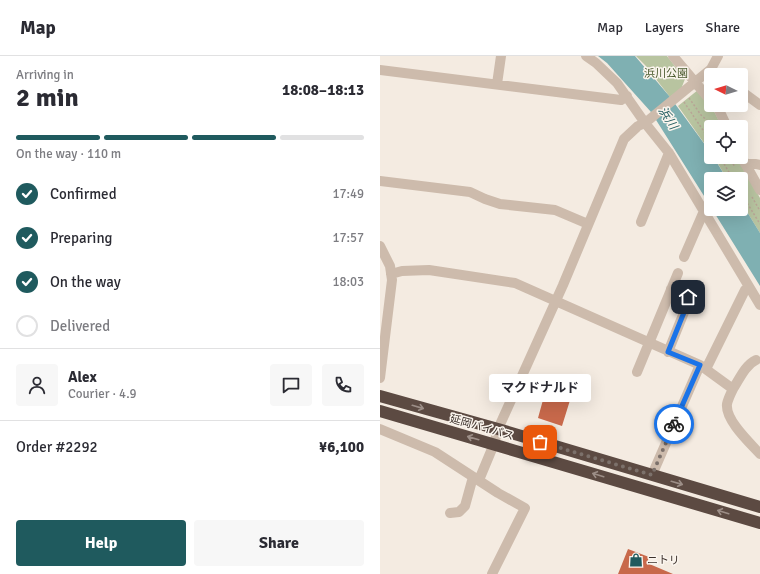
<!DOCTYPE html>
<html lang="en">
<head>
<meta charset="utf-8">
<style>
  body { margin:0; font-family:Signika,"Noto Sans JP",sans-serif; background:#f7f7f7; color:#2b2b33; height:100vh; display:flex; flex-direction:column; font-size:15px; white-space:nowrap }
  * { box-sizing:border-box; margin:0 }
  p { font-size:13px; color:#7c7c81 }
  .icon { flex:none; width:22px; height:22px; fill:none; stroke:currentColor; stroke-width:2; stroke-linecap:round; stroke-linejoin:round }
  .map { position:relative; flex:1; overflow:hidden }
  .sheet { display:flex; flex-direction:column; background:#fff; width:380px }
  .sheet>* { flex:none }
  .needle { width:26px; rotate:275deg }
  .buttons { position:absolute; left:324px; top:12px; display:grid; gap:8px }
  .buttons a { display:grid; place-items:center; width:44px; height:44px; border-radius:4px; background:#fff; box-shadow:0 4px 16px #0002; font-size:20px }
  .pin { position:absolute; display:grid; place-items:center; width:34px; height:34px; color:#fff; margin:-17px; border-radius:8px; box-shadow:0 2px 6px #0006 }
  .courier { position:absolute; display:grid; place-items:center; width:40px; height:40px; margin:-20px; border:3px solid #1a73e8; border-radius:50%; background:#fff; color:#222; box-shadow:0 1px 5px #0007 }
  .bubble { position:absolute; height:28px; border-radius:4px; background:#fff; box-shadow:0 4px 16px #0002; font-size:13px; font-weight:700; line-height:28px; text-align:center }
  .headline em { font-style:normal; font-weight:700 }
  .headline div { display:flex; flex-direction:column-reverse }
  .headline { display:flex; align-items:center; justify-content:space-between; height:68px; padding:0 16px }
  h1 { font-size:26px; font-weight:700; line-height:30px }
  .bar { display:grid; grid-template-columns:repeat(4,1fr); gap:6px 4px; align-content:center; height:48px; padding:0 16px }
  .bar i { height:5px; border-radius:3px; background:#e1e1e2 }
  .bar .active { background:#1f5a5e }
  .bar p { grid-column:span 4 }
  .line { display:flex; align-items:center; gap:10px; padding:0 16px; border-top:1px solid #e1e1e2 }
  .line div { flex:1 }
  .round { display:grid; place-items:center; flex:none; width:42px; height:42px; border-radius:4px; background:#f7f7f7 }
  ol { padding:0 16px; list-style:none }
  li { display:flex; align-items:center; gap:12px; height:44px }
  li p { margin-inline-start:auto }
  li .icon { padding:4px; border-radius:50%; background:#1f5a5e; color:#fff; stroke-width:4 }
  li:last-child { color:#7c7c81 }
  li i { width:22px; height:22px; border:2px solid #e1e1e2; border-radius:50% }
  .button { display:flex; gap:8px; margin-top:auto; padding:8px 16px }
  .button a { flex:1; height:46px; border-radius:4px; background:#1f5a5e; color:#fff; font-size:16px; font-weight:700; line-height:46px; text-align:center }
  .button a+a { background:#f7f7f7; color:#2b2b33 }
  header { display:flex; align-items:center; gap:24px; box-sizing:border-box; height:56px; padding:0 20px; background:#fff; border-bottom:1px solid #e1e1e2 }
  header strong { font-size:19px }
  nav { display:flex; gap:22px; margin-inline-start:auto; font-size:14px }
  main { display:flex; flex:1; min-height:0 }
  .map>svg:first-child { display:block }
</style>
</head>
<body>
<header>
<strong>Map</strong>
<nav><a>Map</a><a>Layers</a><a>Share</a></nav>
</header>
<main>
<section class="sheet">
<div class="headline"><div><h1>2 min</h1><p>Arriving in</p></div><em>18:08–18:13</em></div>
<div class="bar"><i class="active"></i><i class="active"></i><i class="active"></i><i></i><p>On the way · 110 m</p></div>
<ol>
<li><svg class="icon" aria-label="check" viewBox="0 0 24 24"><path d="M5 12l5 5 9-10"/></svg>Confirmed<p>17:49</p></li>
<li><svg class="icon" aria-label="check" viewBox="0 0 24 24"><path d="M5 12l5 5 9-10"/></svg>Preparing<p>17:57</p></li>
<li><svg class="icon" aria-label="check" viewBox="0 0 24 24"><path d="M5 12l5 5 9-10"/></svg>On the way<p>18:03</p></li>
<li><i></i>Delivered</li>
</ol>
<div class="line" style="height:72px"><a class="round"><svg class="icon" aria-label="person" viewBox="0 0 24 24"><circle cx="12" cy="8" r="4"/><path d="M4 21q1-7 8-7t8 7"/></svg></a><div><b>Alex</b><p>Courier · 4.9</p></div><a class="round"><svg class="icon" aria-label="chat" viewBox="0 0 24 24"><path d="M4 5h16v11H9l-5 4z"/></svg></a><a class="round"><svg class="icon" aria-label="phone" viewBox="0 0 24 24"><path d="M5 4h4l2 5-3 2q2 4 5 5l2-3 5 2v4C11 20 4 13 5 4z"/></svg></a></div>
<div class="line" style="height:52px"><div>Order #2292</div><b>¥6,100</b></div>
<div class="button"><a>Help</a><a>Share</a></div>
</section>
<div class="map">
<svg width="380" height="518" viewBox="0 0 380 518">
  <rect width="100%" height="100%" fill="#f4ebe1"/>
  <path fill="#b8c4a0" d="M256,0H287L305,23L301,33L290,41L265,9Z
    M318,34L335,57L342,71H331V97L298,50Z
    M334,101H357L380,142V177L361,146V123H347Z"/>
  <path fill="#7fb0b2" d="M218,0H255L290,41L331,97V101L334,102L347,123H331V151L271,56L227,7Z
    M361,146L380,177V230L332,153H361Z"/>
  <path fill="#c8694b" d="M166,333L191,341L182,370L158,362Z
    M248,493L269,501L267,507L293,518H238Z"/>
  <g fill="none" stroke-linecap="round" stroke-linejoin="round">
    <path stroke="#b9a596" stroke-width="1.5" stroke-dasharray="2 2" stroke-linecap="butt" d="M309,42L321,59L334,71
      M304,46L331,86
      M340,101L353,123
      M349,101L355,111
      M361,137L380,168
      M372,141L380,155"/>
    <path stroke="#cdbbac" stroke-width="10" d="M206,0L216,7L237,27L265,67L289,97L380,249
      M293,0L331,45
      M0,14L241,44L247,40
      M117,28L121,0
      M361,35L380,49
      M334,49L339,54L347,71
      M361,100L380,134
      M365,108H376L380,109
      M0,125L90,136L105,143L120,148L175,154L208,168
      M261,166L289,97
      M0,190L10,210L12,224L0,322
      M304,201L324,155
      M11,218L22,215L49,214L135,227L320,309L353,333C351,337 348,343 347,348C345,364 370,387 380,398
      M288,296L309,244L308,241L291,233
      M326,313L365,234L369,231
      M257,316L298,217
      M353,333C359,324 365,309 376,304
      M0,373L55,396L118,437L145,452L112,518
      M272,419L320,309
      M99,424L114,388L118,373L183,229L244,83L258,70L265,67L331,13L338,0
      M70,457L79,456L85,450L93,421"/>
    <path stroke="#5c4a42" stroke-width="12" d="M0,340L118,373L380,451
      M0,355L380,467"/>
  </g>
  <defs><path id="oneway-shaft" d="M-6 0H5M1.5-3L5.5 0L1.5 3" fill="none" stroke-width="1.6" stroke-linecap="round" stroke-linejoin="round"/></defs>
  <g stroke="#9c8e87">
    <use href="#oneway-shaft" transform="translate(38 351) rotate(16)"/>
    <use href="#oneway-shaft" transform="translate(93 382) rotate(-164)"/>
    <use href="#oneway-shaft" transform="translate(218 419) rotate(-163)"/>
    <use href="#oneway-shaft" transform="translate(297 427) rotate(16)"/>
    <use href="#oneway-shaft" transform="translate(343 456) rotate(-163)"/>
  </g>
  <g fill="none" stroke-linecap="round" stroke-linejoin="round">
    <path stroke="#7c716b" stroke-width="4" stroke-dasharray="0 7.2" d="M160,386L272,419L294,368"/>
    <path stroke="#1a73e8" stroke-width="5" d="M294,368L320,309L288,296L309,244L308,241"/>
  </g>
  <defs>
    <g id="shop-bare" transform="scale(1.08)"><path d="M-5-2.5h2.3a2.7 3.5 0 0 1 5.4 0H5L5.5 6h-11ZM-1.5-2.5h3a1.5 2.3 0 0 0-3 0Z" fill="#1f5a5e" stroke="#fbf5ee" stroke-width="2.5" paint-order="stroke"/></g>
  </defs>
  <g fill-rule="evenodd">
    <use href="#shop-bare" x="256" y="504"/>
  </g>
  <g text-anchor="middle" stroke-width="3" stroke-linejoin="round" paint-order="stroke">
    <g font-size="11" fill="#4a5a2e" stroke="#fbf5ee">
      <text x="286" y="21">浜川公園</text>
    </g>
    <g font-size="11" fill="#3b302b" stroke="#fbf5ee">
      <text transform="translate(102 371) rotate(16)" y="4">延岡バイパス</text>
    </g>
    <g font-size="11" fill="#3b302b" stroke="#fbf5ee" text-anchor="start">
      <text x="267" y="508">ニトリ</text>
    </g>
    <g font-size="12" font-style="italic" fill="#1f5a5e" stroke="#fbf5ee">
      <text transform="translate(288 62) rotate(57)" y="4">浜川</text>
    </g>
  </g>
</svg>
<div class="buttons">
<a><svg class="needle" viewBox="-14 -14 28 28"><path d="M0-13l5 13h-10z" fill="#e53935"/><path d="M0 13l5-13h-10z" fill="#7c7c81"/></svg></a>
<a><svg class="icon" aria-label="locate" viewBox="0 0 24 24"><circle cx="12" cy="12" r="6"/><path d="M12 2v4M12 18v4M2 12h4M18 12h4"/></svg></a>
<a><svg class="icon" aria-label="layers" viewBox="0 0 24 24"><path d="M12 4l9 5-9 5-9-5zM3 14l9 5 9-5"/></svg></a>
</div>
<div class="pin" style="left:160px;top:386px;background:#ea580c"><svg class="icon" aria-label="bag" viewBox="0 0 24 24"><path d="M5 8h14l-1 12H6zM9 8a3 3 0 0 1 6 0"/></svg></div>
<div class="pin" style="left:308px;top:241px;background:#1f2937"><svg class="icon" aria-label="home" viewBox="0 0 24 24"><path d="M3 11l9-7 9 7M6 9v11h12V9"/></svg></div>
<div class="courier" style="left:294px;top:368px"><svg class="icon" aria-label="bike" viewBox="0 0 24 24"><circle cx="6" cy="16" r="4"/><circle cx="18" cy="16" r="4"/><path d="M6 16l4-8h5l3 8M10 8l3 8H6M13 5h3"/></svg></div>
<div class="bubble" style="left:109px;top:318px;width:102px">マクドナルド</div>
</div>
</main>
</body>
</html>
